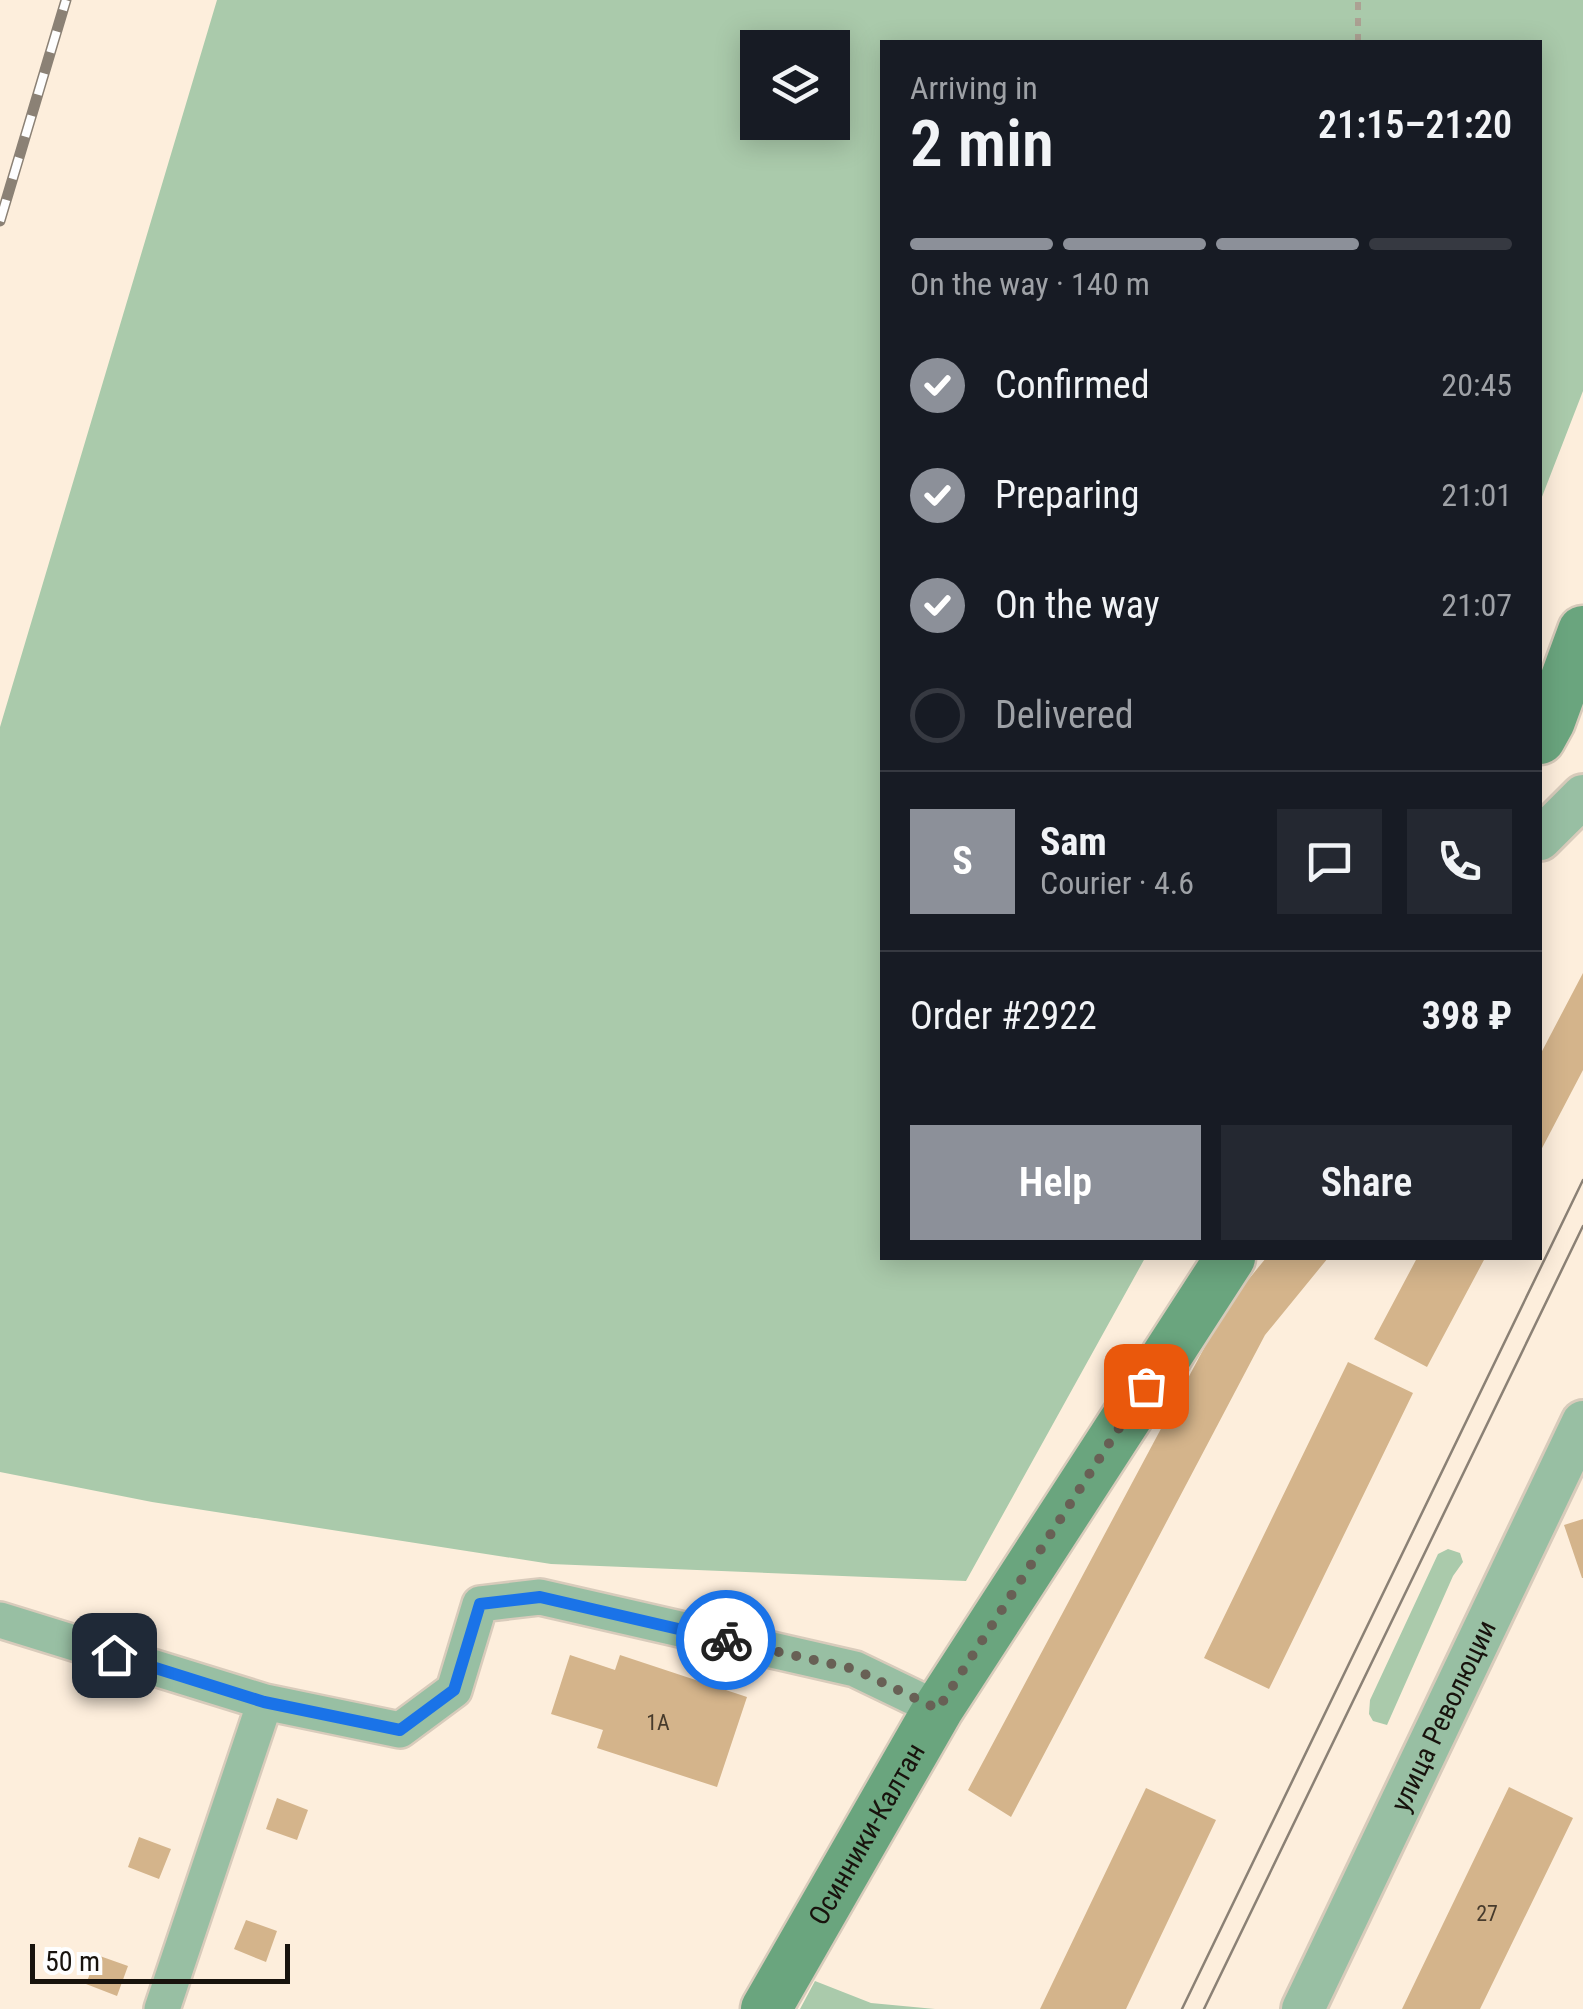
<!DOCTYPE html>
<html lang="en">
<head>
<meta charset="utf-8">
<style>
  body { margin:0; font-family:"Roboto Condensed",sans-serif; background:#242831; color:#f1f3f6; height:100vh; display:flex; flex-direction:column; font-size:38px; white-space:nowrap }
  * { box-sizing:border-box; margin:0 }
  p { font-size:32px; color:#9ea1a6 }
  .icon { flex:none; width:55px; height:55px; fill:none; stroke:currentColor; stroke-width:2; stroke-linecap:round; stroke-linejoin:round }
  .map { position:relative; flex:1; overflow:hidden }
  .details { position:absolute; left:880px; top:40px; width:662px; height:1220px; display:flex; flex-direction:column; background:#171b24; border-radius:0px; box-shadow:0 5px 25px #0003 }
  .details>* { flex:none }
  .fabs { position:absolute; left:740px; top:30px; display:grid; gap:20px }
  .fabs a { display:grid; place-items:center; width:110px; height:110px; border-radius:0px; background:#171b24; box-shadow:0 5px 25px #0003; font-size:50px }
  .scale { position:absolute; left:30px; bottom:25px; width:260px; box-sizing:border-box; padding-left:10px; border:5px solid #18130d; border-top:0; font-size:28px; line-height:35px; white-space:nowrap; color:#18130d; -webkit-text-stroke:8px #fefefe; paint-order:stroke }
  .pin { position:absolute; display:grid; place-items:center; width:85px; height:85px; color:#fff; margin:-42px; border-radius:20px; box-shadow:0 5px 15px #0006 }
  .courier { position:absolute; display:grid; place-items:center; width:100px; height:100px; margin:-50px; border:8px solid #1a73e8; border-radius:50%; background:#fff; color:#222; box-shadow:0 2px 12px #0007 }
  .summary em { font-style:normal; font-weight:600 }
  .summary div { display:flex; flex-direction:column-reverse }
  .summary { display:flex; align-items:center; justify-content:space-between; height:170px; padding:0 30px }
  h1 { font-size:65px; font-weight:600; line-height:75px }
  .bar { display:grid; grid-template-columns:repeat(4,1fr); gap:15px 10px; align-content:center; height:120px; padding:0 30px }
  .bar i { height:12px; border-radius:8px; background:#363941 }
  .bar .active { background:#8c9099 }
  .bar p { grid-column:span 4 }
  .line { display:flex; align-items:center; gap:25px; padding:0 30px; border-top:2px solid #363941 }
  .line div { flex:1 }
  .round { display:grid; place-items:center; flex:none; width:105px; height:105px; border-radius:0px; background:#242831 }
  ol { padding:0 30px; list-style:none }
  li { display:flex; align-items:center; gap:30px; height:110px }
  li p { margin-inline-start:auto }
  li .icon { padding:10px; border-radius:50%; background:#8c9099; color:#fff; stroke-width:4 }
  li:last-child { color:#9ea1a6 }
  li i { width:55px; height:55px; border:5px solid #363941; border-radius:50% }
  .primary-button { display:flex; gap:20px; margin-top:auto; padding:20px 30px }
  .primary-button a { flex:1; height:115px; border-radius:0px; background:#8c9099; color:#fff; font-size:40px; font-weight:600; line-height:115px; text-align:center }
  .primary-button a+a { background:#242831; color:#f1f3f6 }
  .map>svg:first-child { display:block }
</style>
</head>
<body>
<div class="map">
<svg width="1583" height="2009" viewBox="0 0 1583 2009">
  <rect width="100%" height="100%" fill="#fdeedc"/>
  <path fill="#aacaab" fill-rule="evenodd" d="M217,0H1583V391L1540,502V42H882V1258H1145L966,1581L551,1564L152,1502L0,1472V727ZM758,48H832V122H758Z
    M1448,1549L1460,1553L1463,1562L1453,1576L1387,1725L1373,1721L1369,1714L1370,1700L1438,1554Z
    M815,1981L871,2003L935,2009H800Z"/>
  <path fill="#d4b48b" d="M1583,973V1070L1540,1152V1055Z
    M1266,1258H1328L1265,1335L1011,1817L968,1790L1226,1307Z
    M1417,1258H1485L1427,1367L1374,1339Z
    M1348,1362L1413,1393L1269,1689L1204,1658Z
    M1583,1519V1578H1582L1564,1525Z
    M570,1655L615,1670L620,1655L747,1697L717,1787L597,1748L603,1730L551,1714Z
    M1509,1787L1573,1818L1480,2009H1402Z
    M1146,1788L1216,1820L1126,2009H1040Z
    M277,1798L308,1810L297,1840L266,1829Z
    M139,1837L171,1849L159,1879L128,1867Z
    M246,1920L277,1931L266,1962L234,1949Z
    M97,1955L128,1966L117,1996L86,1984Z"/>
  <g fill="none" stroke-linecap="round" stroke-linejoin="round">
    <g stroke="#d8cbbb" stroke-width="40">
      <path id="minor" d="M0,1620L265,1702
        M162,2009L265,1702L400,1730L454,1690L480,1604L540,1597L855,1669L938,1709"/>
    </g>
    <g stroke="#d8cbbb" stroke-width="48">
      <g id="tertiary">
        <path d="M1540,839L1583,796"/>
        <path id="s1" d="M1303,2009L1583,1422"/>
      </g>
    </g>
    <g stroke="#d8cbbb" stroke-width="55">
      <g id="secondary">
        <path d="M1540,739L1550,721L1583,631"/>
        <path id="s2" d="M766,2009L938,1709L1230,1258"/>
      </g>
    </g>
    <path stroke="#aca193" stroke-width="6" stroke-dasharray="8 8" stroke-linecap="butt" d="M1358,42V0"/>
    <use href="#minor" stroke="#98bfa3" stroke-width="35"/>
    <use href="#tertiary" stroke="#98bfa3" stroke-width="42"/>
    <use href="#secondary" stroke="#6aa57e" stroke-width="50"/>
    <path stroke="#8b8175" stroke-width="2.5" d="M1182,2009L1583,1180
      M1204,2009L1583,1226"/>
    <g stroke="#8b8175" stroke-width="11">
      <path id="rail" d="M0,221L66,0"/>
    </g>
    <use href="#rail" stroke="#fefefe" stroke-width="8" stroke-dasharray="22" stroke-linecap="butt"/>
  </g>
  <g fill="none" stroke-linecap="round" stroke-linejoin="round">
    <path stroke="#686055" stroke-width="10" stroke-dasharray="0 18" d="M726,1640L854,1669L938,1709L1146,1386"/>
    <path stroke="#1a73e8" stroke-width="12" d="M114,1655L264,1702L400,1730L454,1690L480,1604L540,1597L726,1640"/>
  </g>
  <g text-anchor="middle" stroke-width="9" stroke-linejoin="round" paint-order="stroke">
    <g font-size="22" fill="#473b2c">
      <text x="658" y="1730">1А</text>
      <text x="1487" y="1921">27</text>
    </g>
    <g font-size="28" fill="#18130d" stroke="#fefefe">
      <text dy="10" stroke="none"><textPath href="#s1" startOffset="325">улица Революции</textPath></text>
      <text dy="10" stroke="none"><textPath href="#s2" startOffset="202">Осинники-Калтан</textPath></text>
    </g>
  </g>
</svg>
<div class="fabs">
<a><svg class="icon" aria-label="layers" viewBox="0 0 24 24"><path d="M12 4l9 5-9 5-9-5zM3 14l9 5 9-5"/></svg></a>
</div>
<div class="scale">50 m</div>
<div class="pin" style="left:1146px;top:1386px;background:#ea580c"><svg class="icon" aria-label="bag" viewBox="0 0 24 24"><path d="M5 8h14l-1 12H6zM9 8a3 3 0 0 1 6 0"/></svg></div>
<div class="pin" style="left:114px;top:1655px;background:#1f2937"><svg class="icon" aria-label="home" viewBox="0 0 24 24"><path d="M3 11l9-7 9 7M6 9v11h12V9"/></svg></div>
<div class="courier" style="left:726px;top:1640px"><svg class="icon" aria-label="bike" viewBox="0 0 24 24"><circle cx="6" cy="16" r="4"/><circle cx="18" cy="16" r="4"/><path d="M6 16l4-8h5l3 8M10 8l3 8H6M13 5h3"/></svg></div>
<section class="details">
<div class="summary"><div><h1>2 min</h1><p>Arriving in</p></div><em>21:15–21:20</em></div>
<div class="bar"><i class="active"></i><i class="active"></i><i class="active"></i><i></i><p>On the way · 140 m</p></div>
<ol>
<li><svg class="icon" aria-label="check" viewBox="0 0 24 24"><path d="M5 12l5 5 9-10"/></svg>Confirmed<p>20:45</p></li>
<li><svg class="icon" aria-label="check" viewBox="0 0 24 24"><path d="M5 12l5 5 9-10"/></svg>Preparing<p>21:01</p></li>
<li><svg class="icon" aria-label="check" viewBox="0 0 24 24"><path d="M5 12l5 5 9-10"/></svg>On the way<p>21:07</p></li>
<li><i></i>Delivered</li>
</ol>
<div class="line" style="height:180px"><b class="round" style="background:#8c9099;color:#fff">S</b><div><b>Sam</b><p>Courier · 4.6</p></div><a class="round"><svg class="icon" aria-label="chat" viewBox="0 0 24 24"><path d="M4 5h16v11H9l-5 4z"/></svg></a><a class="round"><svg class="icon" aria-label="phone" viewBox="0 0 24 24"><path d="M5 4h4l2 5-3 2q2 4 5 5l2-3 5 2v4C11 20 4 13 5 4z"/></svg></a></div>
<div class="line" style="height:130px"><div>Order #2922</div><b>398 ₽</b></div>
<div class="primary-button"><a>Help</a><a>Share</a></div>
</section>
</div>
</body>
</html>
